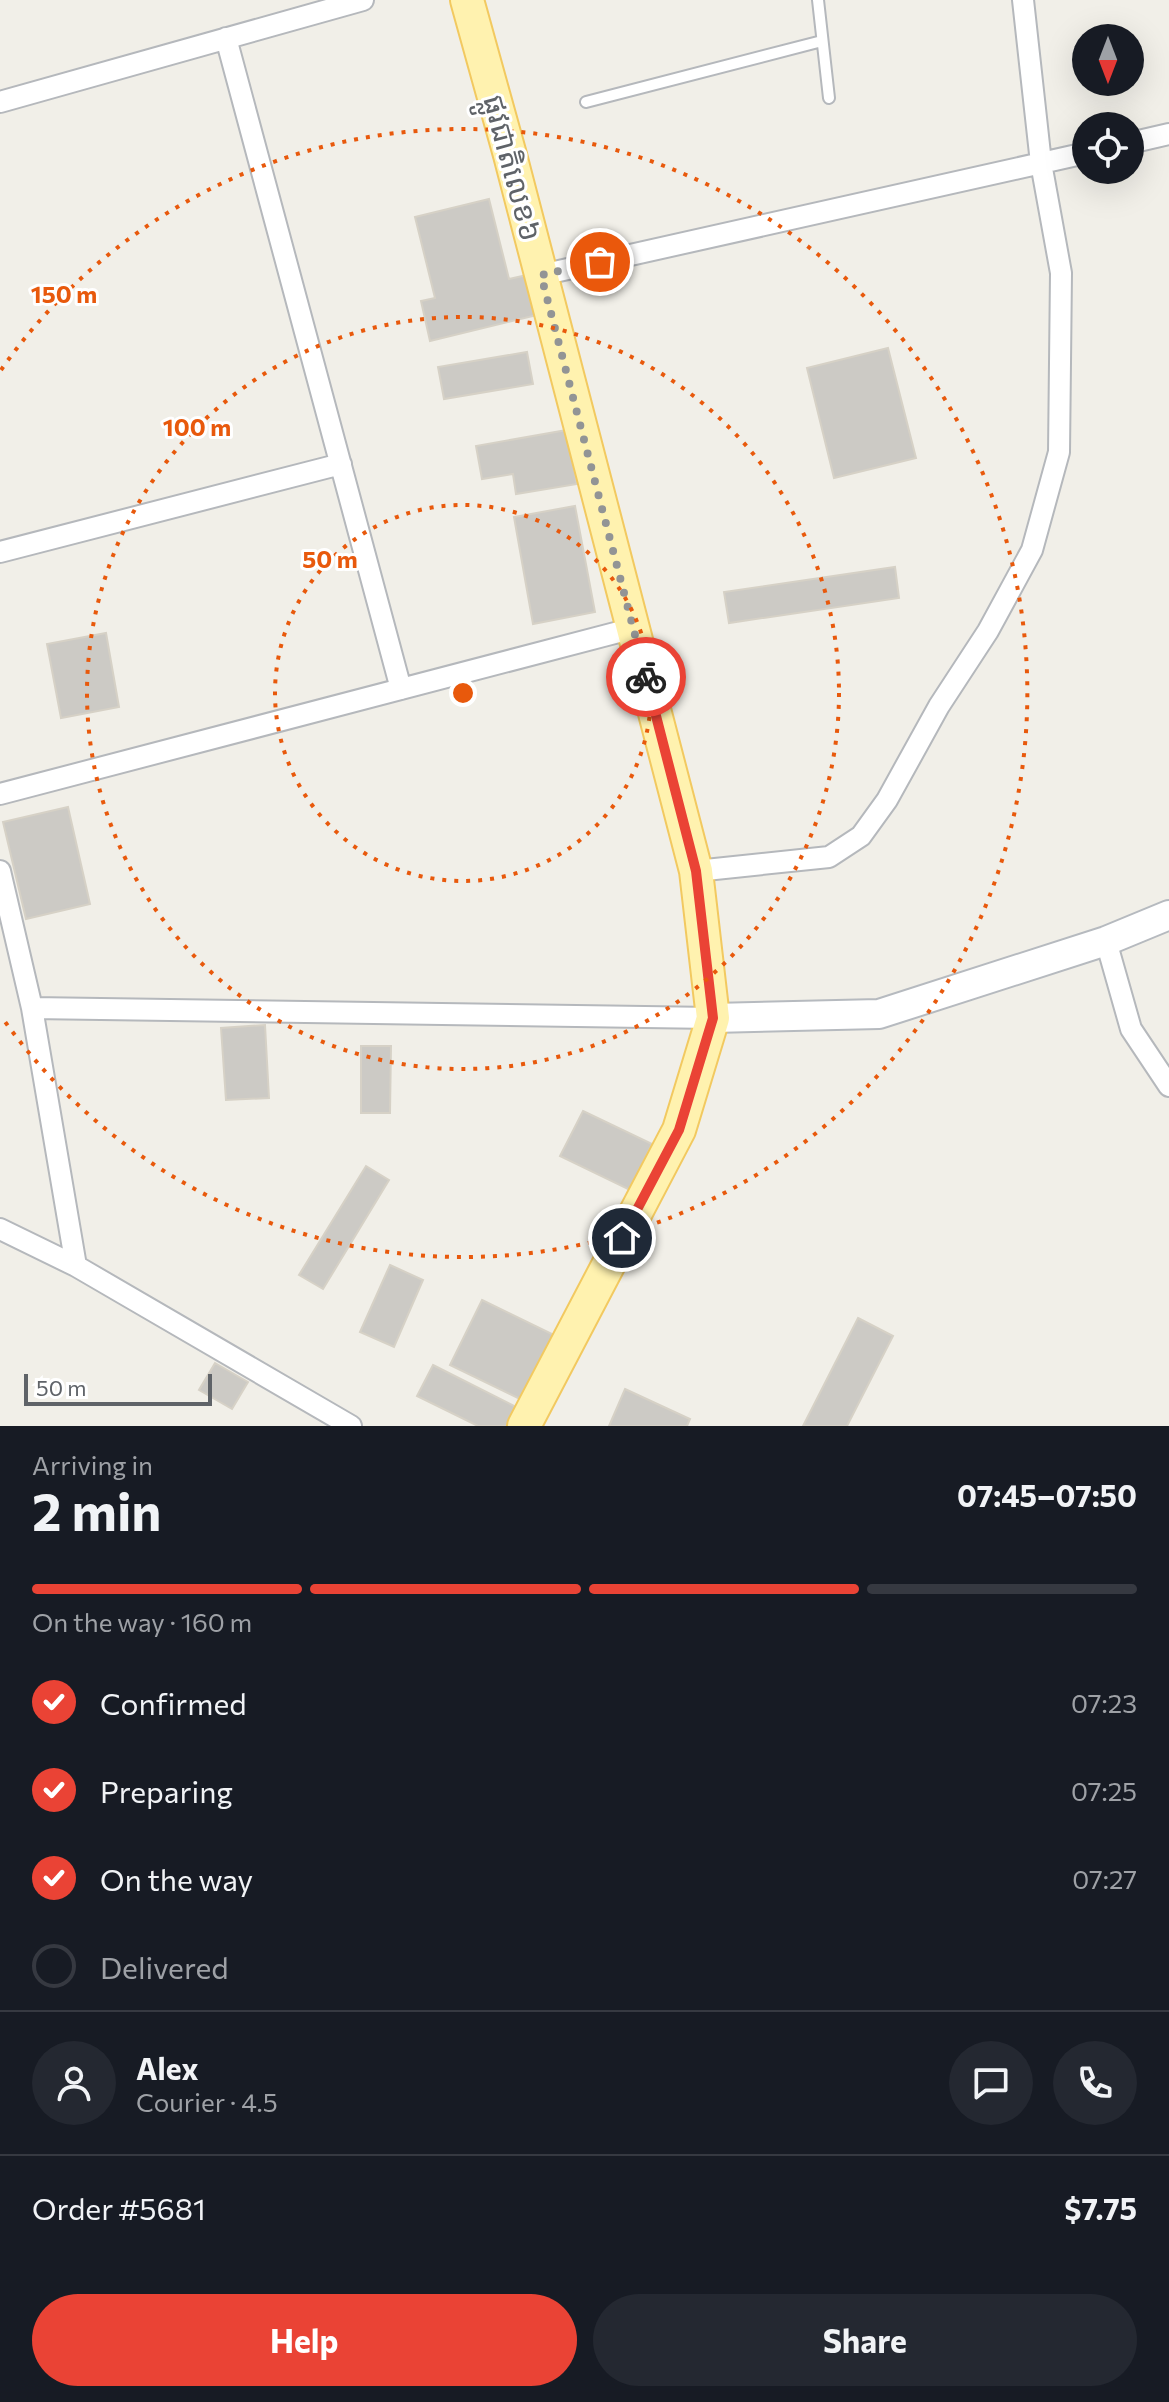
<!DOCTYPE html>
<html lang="en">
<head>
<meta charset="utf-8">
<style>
  body { margin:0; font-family:Commissioner,"Noto Sans Khmer",sans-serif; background:#242831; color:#f1f3f6; height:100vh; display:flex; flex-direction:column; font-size:30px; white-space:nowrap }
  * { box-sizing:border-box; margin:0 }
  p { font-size:26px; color:#9ea1a6 }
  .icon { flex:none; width:44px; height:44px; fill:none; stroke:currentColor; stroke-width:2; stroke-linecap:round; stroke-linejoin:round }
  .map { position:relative; height:1426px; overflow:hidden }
  .sheet { display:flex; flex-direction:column; background:#171b24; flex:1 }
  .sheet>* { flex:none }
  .needle { width:52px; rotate:180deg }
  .controls { position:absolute; left:1072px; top:24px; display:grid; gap:16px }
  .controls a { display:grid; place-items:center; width:72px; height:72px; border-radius:50%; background:#171b24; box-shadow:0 8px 32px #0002; font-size:40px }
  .scale { position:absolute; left:24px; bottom:20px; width:188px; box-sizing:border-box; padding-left:8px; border:4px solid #5f6368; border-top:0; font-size:22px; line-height:28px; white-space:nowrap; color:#5f6368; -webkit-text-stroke:6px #fff; paint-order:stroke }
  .pin { position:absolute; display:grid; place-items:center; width:68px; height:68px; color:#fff; margin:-34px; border:4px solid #fff; border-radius:50%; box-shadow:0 2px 8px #0007 }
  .courier { position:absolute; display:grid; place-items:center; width:80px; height:80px; margin:-40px; border:6px solid #ea4335; border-radius:50%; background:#fff; color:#222; box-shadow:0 2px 10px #0007 }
  .overview em { font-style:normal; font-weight:700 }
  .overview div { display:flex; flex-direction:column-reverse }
  .overview { display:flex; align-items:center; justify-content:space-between; height:136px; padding:0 32px }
  h1 { font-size:52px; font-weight:700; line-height:60px }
  .bar { display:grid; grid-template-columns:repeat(4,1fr); gap:12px 8px; align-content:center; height:96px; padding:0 32px }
  .bar i { height:10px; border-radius:6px; background:#363941 }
  .bar .selected { background:#ea4335 }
  .bar p { grid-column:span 4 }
  .line { display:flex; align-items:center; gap:20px; padding:0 32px; border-top:2px solid #363941 }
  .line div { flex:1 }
  .round { display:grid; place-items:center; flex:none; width:84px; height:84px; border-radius:42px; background:#242831 }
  ol { padding:0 32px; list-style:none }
  li { display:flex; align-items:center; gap:24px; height:88px }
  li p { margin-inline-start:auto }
  li .icon { padding:8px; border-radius:50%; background:#ea4335; color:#fff; stroke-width:4 }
  li:last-child { color:#9ea1a6 }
  li i { width:44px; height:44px; border:4px solid #363941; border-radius:50% }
  .action { display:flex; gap:16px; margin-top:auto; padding:16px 32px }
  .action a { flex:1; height:92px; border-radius:48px; background:#ea4335; color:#fff; font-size:32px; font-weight:700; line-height:92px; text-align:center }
  .action a+a { background:#242831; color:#f1f3f6 }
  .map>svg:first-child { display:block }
</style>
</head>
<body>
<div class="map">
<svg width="1169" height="1426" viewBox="0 0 1169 1426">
  <rect width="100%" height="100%" fill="#f1efe8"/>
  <path fill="#cccac5" stroke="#d6d1c6" stroke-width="2" d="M489,199L509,279L527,275L537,315L430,341L421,301L435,298L415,217Z
    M888,348L916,458L834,478L807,368Z
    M527,352L533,384L444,399L438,367Z
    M567,430L577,484L516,494L513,474L482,479L476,446Z
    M575,506L595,612L533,624L514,517Z
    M895,567L899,598L729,623L724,592Z
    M106,633L119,707L61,718L47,644Z
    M68,807L90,904L26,919L3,822Z
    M265,1025L269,1098L226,1100L221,1028Z
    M361,1046H391L390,1113H361Z
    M583,1111L652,1144L630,1190L560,1156Z
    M366,1166L389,1180L323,1289L299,1275Z
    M390,1265L423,1280L394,1347L360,1332Z
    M482,1300L558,1337L526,1402L450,1365Z
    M858,1318L893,1336L847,1426H803Z
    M215,1363L248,1382L232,1409L199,1390Z
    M433,1365L516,1407L507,1426H478L417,1396Z
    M625,1389L690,1419L687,1426H609Z"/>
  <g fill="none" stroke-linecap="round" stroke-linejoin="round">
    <g stroke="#b5b8bc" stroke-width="14">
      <path id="lane" d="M818,0L829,98
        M586,102L822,41"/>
    </g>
    <g stroke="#b5b8bc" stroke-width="24">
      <path id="street" d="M226,38L401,689
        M0,102L363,0
        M1130,143L1169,134
        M541,275L1086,153
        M0,552L341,464
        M0,794L634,628
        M0,871L32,1008L76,1266
        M696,871L829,857L861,836L887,800L939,706L988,631L1032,550L1059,452L1061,273L1041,163L1023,0
        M1106,941L1131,1029L1169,1086
        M32,1008L713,1018
        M0,1229L76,1266L351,1426"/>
    </g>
    <g stroke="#b6babf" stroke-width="32">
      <path id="secondary" d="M713,1018L879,1014L1106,941L1169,915"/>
    </g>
    <g stroke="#f2c960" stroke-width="36">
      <path id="primary" d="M467,0L510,155L696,871L713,1018L679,1130L524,1426"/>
    </g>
    <use href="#lane" stroke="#fff" stroke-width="10"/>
    <use href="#street" stroke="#fff" stroke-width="20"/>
    <use href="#secondary" stroke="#fff" stroke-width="28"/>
    <use href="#primary" stroke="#fff2af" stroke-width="32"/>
  </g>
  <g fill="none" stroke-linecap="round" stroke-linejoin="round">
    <path stroke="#929495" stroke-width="8" stroke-dasharray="0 14.4" d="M600,262L541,275L646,677"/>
    <path stroke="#ea4335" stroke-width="10" d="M622,1238L679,1130L713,1018L696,871L646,677"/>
  </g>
  <g fill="none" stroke="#e8590c" stroke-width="4" stroke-dasharray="4 8">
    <circle cx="463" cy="693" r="188"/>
    <circle cx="463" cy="693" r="376"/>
    <path d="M1 370A564 564 0 1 1 1 1016"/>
  </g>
  <g text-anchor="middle" stroke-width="6" stroke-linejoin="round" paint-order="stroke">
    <g font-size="30" fill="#5f6368" stroke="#fff">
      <text transform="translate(512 168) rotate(75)" y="10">ផ្លូវជាតិលេខ៦</text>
    </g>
  </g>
  <circle cx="463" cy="693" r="12" fill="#e8590c" stroke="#fff" stroke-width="4"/>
  <g font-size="24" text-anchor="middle" font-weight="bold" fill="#e8590c" stroke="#fff" stroke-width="6" stroke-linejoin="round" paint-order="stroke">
    <text x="64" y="303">150 m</text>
    <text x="197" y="436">100 m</text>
    <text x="330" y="568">50 m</text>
  </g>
</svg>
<div class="controls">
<a><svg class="needle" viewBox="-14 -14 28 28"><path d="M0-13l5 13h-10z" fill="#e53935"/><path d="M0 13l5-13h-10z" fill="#9ea1a6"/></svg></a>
<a><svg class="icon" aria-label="locate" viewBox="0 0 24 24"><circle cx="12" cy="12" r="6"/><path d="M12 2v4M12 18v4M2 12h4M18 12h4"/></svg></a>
</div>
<div class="scale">50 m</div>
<div class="pin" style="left:600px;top:262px;background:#ea580c"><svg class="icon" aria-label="bag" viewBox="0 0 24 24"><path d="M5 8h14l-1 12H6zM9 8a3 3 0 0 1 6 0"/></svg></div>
<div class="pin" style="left:622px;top:1238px;background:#1f2937"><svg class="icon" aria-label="home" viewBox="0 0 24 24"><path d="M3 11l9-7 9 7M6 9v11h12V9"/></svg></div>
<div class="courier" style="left:646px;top:677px"><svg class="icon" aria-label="bike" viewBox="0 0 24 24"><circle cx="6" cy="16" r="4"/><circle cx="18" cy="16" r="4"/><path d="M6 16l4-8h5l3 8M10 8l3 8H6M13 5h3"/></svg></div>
</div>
<section class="sheet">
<div class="overview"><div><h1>2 min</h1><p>Arriving in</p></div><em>07:45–07:50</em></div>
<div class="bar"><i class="selected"></i><i class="selected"></i><i class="selected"></i><i></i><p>On the way · 160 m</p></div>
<ol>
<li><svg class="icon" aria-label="check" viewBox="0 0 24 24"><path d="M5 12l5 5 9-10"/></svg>Confirmed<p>07:23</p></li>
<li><svg class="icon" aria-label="check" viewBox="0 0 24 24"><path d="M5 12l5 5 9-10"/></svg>Preparing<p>07:25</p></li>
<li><svg class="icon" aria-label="check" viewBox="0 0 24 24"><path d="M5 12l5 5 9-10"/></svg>On the way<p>07:27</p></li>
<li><i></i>Delivered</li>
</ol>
<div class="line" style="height:144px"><a class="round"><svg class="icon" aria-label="person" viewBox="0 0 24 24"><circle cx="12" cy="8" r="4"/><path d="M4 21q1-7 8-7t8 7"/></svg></a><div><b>Alex</b><p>Courier · 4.5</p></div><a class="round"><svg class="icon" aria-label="chat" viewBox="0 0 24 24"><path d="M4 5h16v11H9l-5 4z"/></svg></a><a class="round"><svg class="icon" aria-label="phone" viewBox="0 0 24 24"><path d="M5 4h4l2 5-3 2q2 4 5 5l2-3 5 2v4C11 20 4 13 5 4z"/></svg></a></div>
<div class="line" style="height:104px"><div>Order #5681</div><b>$7.75</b></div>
<div class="action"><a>Help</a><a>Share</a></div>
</section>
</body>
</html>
